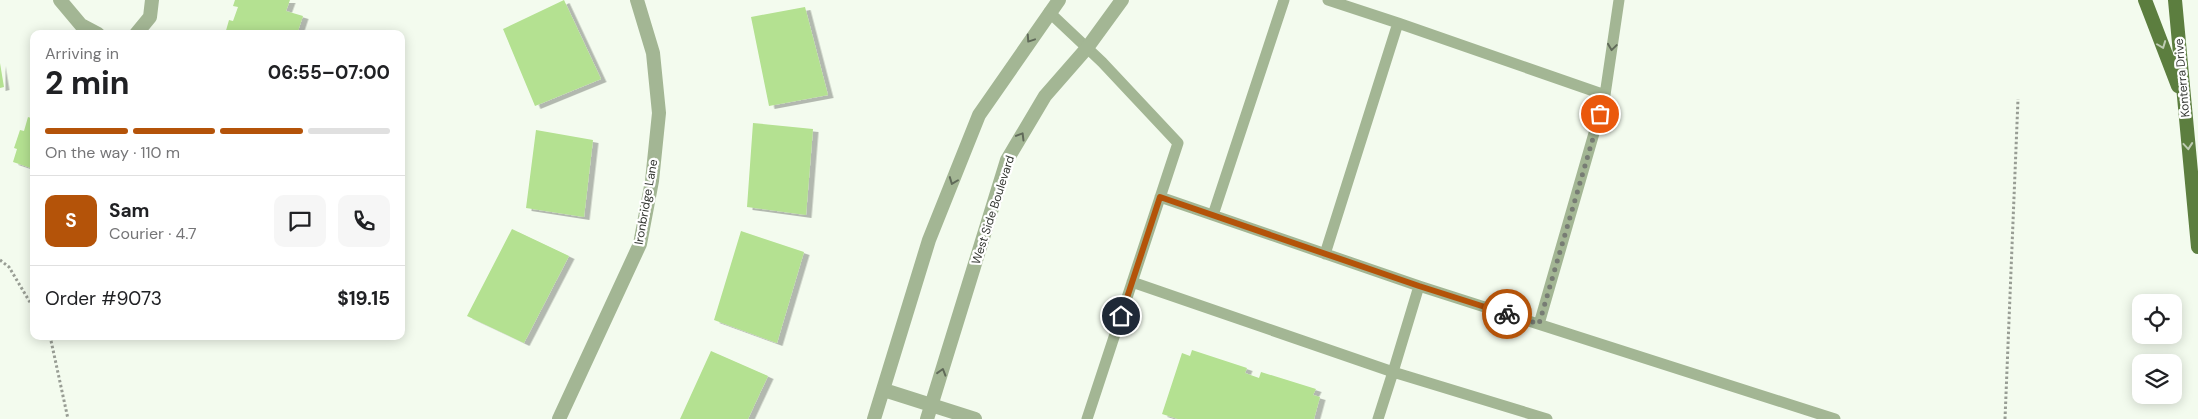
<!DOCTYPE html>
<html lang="en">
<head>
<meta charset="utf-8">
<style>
  body { margin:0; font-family:"DM Sans",sans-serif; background:#f6f6f6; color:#202124; height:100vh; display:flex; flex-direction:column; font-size:19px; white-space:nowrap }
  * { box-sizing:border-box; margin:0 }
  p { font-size:16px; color:#757577 }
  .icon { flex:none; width:28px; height:28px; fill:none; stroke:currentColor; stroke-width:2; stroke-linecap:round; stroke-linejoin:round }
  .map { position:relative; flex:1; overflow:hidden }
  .sheet { position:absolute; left:30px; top:30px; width:375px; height:310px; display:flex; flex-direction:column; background:#fff; border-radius:10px; box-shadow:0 2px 12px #0003 }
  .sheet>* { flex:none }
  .buttons { position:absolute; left:2132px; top:294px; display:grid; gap:10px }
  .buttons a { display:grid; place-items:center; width:50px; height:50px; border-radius:10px; background:#fff; box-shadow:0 2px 12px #0003; font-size:25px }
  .pin { position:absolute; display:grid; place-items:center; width:42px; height:42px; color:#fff; margin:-21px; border:2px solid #fff; border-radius:50%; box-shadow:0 1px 5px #0007 }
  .courier { position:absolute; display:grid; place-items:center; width:50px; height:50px; margin:-25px; border:4px solid #b45309; border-radius:50%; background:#fff; color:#222; box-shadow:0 1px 6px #0007 }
  .headline em { font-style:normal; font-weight:700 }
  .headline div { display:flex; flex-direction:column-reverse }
  .headline { display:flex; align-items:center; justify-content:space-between; height:85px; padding:0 15px }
  h1 { font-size:32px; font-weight:700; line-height:38px }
  .bar { display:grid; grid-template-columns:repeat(4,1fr); gap:8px 5px; align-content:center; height:60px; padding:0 15px }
  .bar i { height:6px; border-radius:4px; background:#e0e0e0 }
  .bar .selected { background:#b45309 }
  .bar p { grid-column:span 4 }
  .line { display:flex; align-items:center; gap:12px; padding:0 15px; border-top:1px solid #e0e0e0 }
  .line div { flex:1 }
  .round { display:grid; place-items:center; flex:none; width:52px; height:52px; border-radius:10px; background:#f6f6f6 }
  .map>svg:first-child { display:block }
</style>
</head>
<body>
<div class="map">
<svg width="2198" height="419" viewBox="0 0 2198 419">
  <defs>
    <filter id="shadow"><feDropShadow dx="5.5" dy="3" stdDeviation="0" flood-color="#0004"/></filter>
  </defs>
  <rect width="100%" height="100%" fill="#f3fbee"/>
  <path fill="#b4e191" filter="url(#shadow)" d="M235,0H290L286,11L303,16L297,34H225L229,20L233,21L238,7L233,6Z
    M564,0L601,79L535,106L503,29Z
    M805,7L828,95L769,106L751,17Z
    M0,63L4,87L0,88Z
    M28,117L34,119V169L13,162L17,149L14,148L20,130L24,131Z
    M753,123L813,129L806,215L747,207Z
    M536,130L593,140L584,217L526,208Z
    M512,229L569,256L524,343L467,316Z
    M741,231L804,252L777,343L714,320Z
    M1192,350L1247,368L1245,373L1259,378L1261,372L1316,389L1313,395L1320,397L1314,419H1178L1162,414L1182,353L1190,356Z
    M711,351L768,376L748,419H680Z"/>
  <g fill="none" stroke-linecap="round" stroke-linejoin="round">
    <path stroke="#989d94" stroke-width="3" stroke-dasharray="2.5 2.5" stroke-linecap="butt" d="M0,260L9,267L34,309
      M50,336L68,419
      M2005,419L2018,99"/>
    <path stroke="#a3b694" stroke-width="11" d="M1328,0L1398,23
      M1049,12L1102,62L1178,143L1087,419
      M1160,197L1419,286
      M1213,215L1284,0
      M1325,254L1398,23L1605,95
      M1132,282L1393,372L1378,419
      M1539,324L1605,95L1619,0
      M1547,419L1393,372L1419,286L1835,419"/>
    <path stroke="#a3b694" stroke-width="14" d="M60,0L81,25L98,34
      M136,34L150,17L152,0
      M884,390L975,419
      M559,419L640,244L652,181L659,113L653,53L637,0
      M874,419L929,240L979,115L1059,0
      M927,419L1007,160L1045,96L1087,48L1122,0"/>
    <path stroke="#5c7e3f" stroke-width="14" d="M2145,0L2178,86
      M2175,0L2198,247"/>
  </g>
  <defs><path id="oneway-chevron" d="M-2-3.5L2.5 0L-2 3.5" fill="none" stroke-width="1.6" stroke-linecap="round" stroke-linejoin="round" transform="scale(1.25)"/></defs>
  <g stroke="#606a59">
    <use href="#oneway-chevron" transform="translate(1030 39) rotate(124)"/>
    <use href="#oneway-chevron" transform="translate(1612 47) rotate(98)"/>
    <use href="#oneway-chevron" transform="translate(1021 136) rotate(-59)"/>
    <use href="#oneway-chevron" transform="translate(953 181) rotate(111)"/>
    <use href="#oneway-chevron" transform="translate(942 372) rotate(-73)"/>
  </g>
  <g stroke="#becbb2">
    <use href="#oneway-chevron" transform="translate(2162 45) rotate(69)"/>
    <use href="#oneway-chevron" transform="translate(2188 146) rotate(85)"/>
  </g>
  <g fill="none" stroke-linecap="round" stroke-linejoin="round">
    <path stroke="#777c74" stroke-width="5" stroke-dasharray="0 9" d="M1507,314L1539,324L1600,114"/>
    <path stroke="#b45309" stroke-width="6" d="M1121,316L1160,197L1419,286L1507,314"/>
  </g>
  <g text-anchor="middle" stroke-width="4.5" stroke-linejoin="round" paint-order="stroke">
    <g font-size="12" fill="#343732" stroke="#fff">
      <text transform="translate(2182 78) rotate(-95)" y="4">Konterra Drive</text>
      <text transform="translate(646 202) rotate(-80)" y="4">Ironbridge Lane</text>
      <text transform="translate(993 210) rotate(-72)" y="4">West Side Boulevard</text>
    </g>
  </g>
</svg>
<div class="buttons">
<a><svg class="icon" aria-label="locate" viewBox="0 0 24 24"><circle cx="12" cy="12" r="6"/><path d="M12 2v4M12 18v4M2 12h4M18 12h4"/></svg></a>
<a><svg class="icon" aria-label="layers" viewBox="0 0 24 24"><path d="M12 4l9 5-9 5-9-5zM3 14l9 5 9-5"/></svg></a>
</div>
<div class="pin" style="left:1600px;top:114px;background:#ea580c"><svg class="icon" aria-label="bag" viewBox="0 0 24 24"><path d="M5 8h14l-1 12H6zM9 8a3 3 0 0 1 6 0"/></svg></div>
<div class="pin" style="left:1121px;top:316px;background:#1f2937"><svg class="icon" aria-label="home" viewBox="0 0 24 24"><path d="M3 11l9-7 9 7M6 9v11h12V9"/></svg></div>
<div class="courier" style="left:1507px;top:314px"><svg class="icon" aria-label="bike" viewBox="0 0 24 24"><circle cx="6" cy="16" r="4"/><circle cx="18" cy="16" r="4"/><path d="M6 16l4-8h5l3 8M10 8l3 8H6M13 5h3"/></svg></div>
<section class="sheet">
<div class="headline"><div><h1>2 min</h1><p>Arriving in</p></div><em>06:55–07:00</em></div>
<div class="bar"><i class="selected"></i><i class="selected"></i><i class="selected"></i><i></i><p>On the way · 110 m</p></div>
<div class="line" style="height:90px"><b class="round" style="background:#b45309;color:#fff">S</b><div><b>Sam</b><p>Courier · 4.7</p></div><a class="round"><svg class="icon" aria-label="chat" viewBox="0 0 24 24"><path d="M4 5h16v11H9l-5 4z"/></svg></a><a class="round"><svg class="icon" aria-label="phone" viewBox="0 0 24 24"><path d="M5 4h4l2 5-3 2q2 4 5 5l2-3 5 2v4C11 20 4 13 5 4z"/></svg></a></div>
<div class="line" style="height:65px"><div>Order #9073</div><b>$19.15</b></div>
</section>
</div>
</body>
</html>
